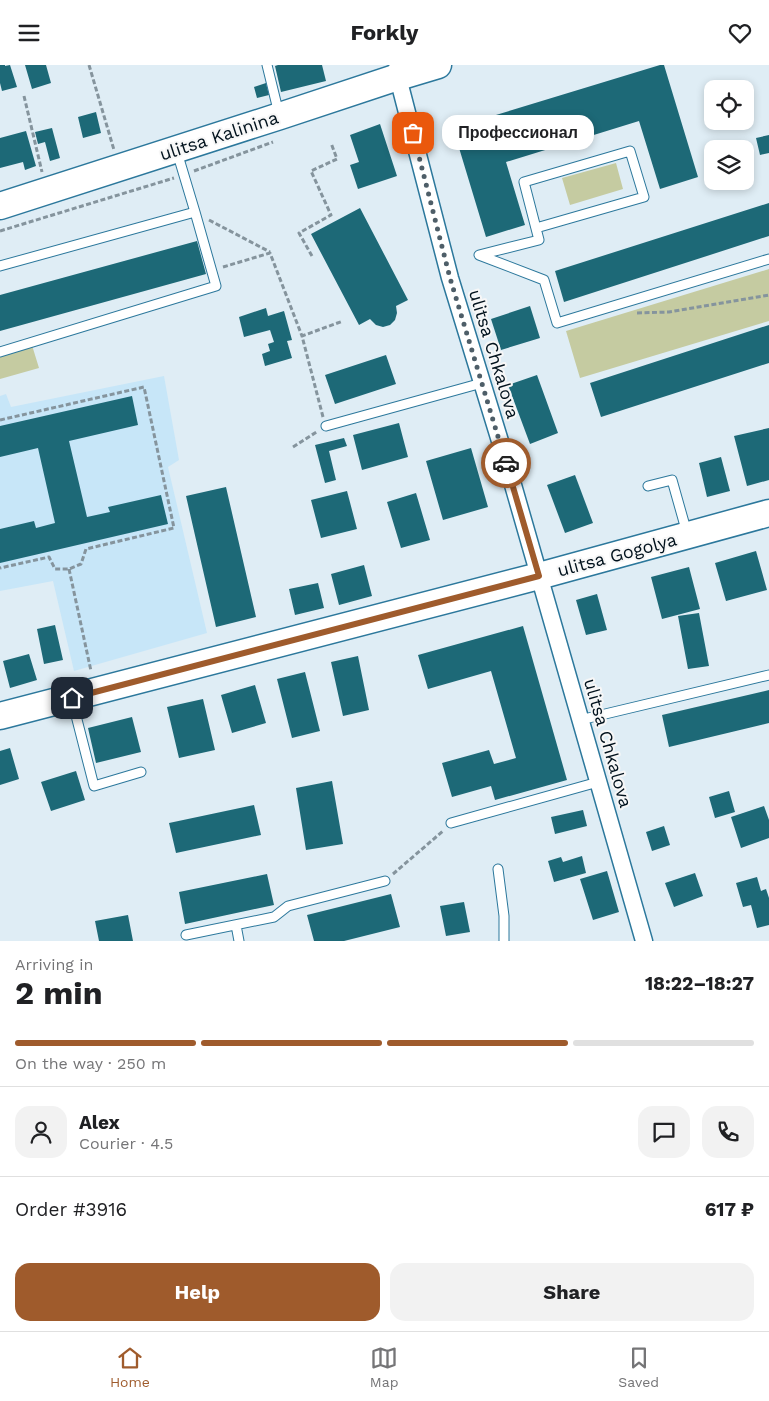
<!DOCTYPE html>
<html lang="en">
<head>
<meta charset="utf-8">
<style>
  body { margin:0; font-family:"Work Sans",sans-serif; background:#f2f2f2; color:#202124; height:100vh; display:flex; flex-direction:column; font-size:19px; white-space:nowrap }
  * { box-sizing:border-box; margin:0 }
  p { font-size:16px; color:#757577 }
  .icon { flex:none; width:28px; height:28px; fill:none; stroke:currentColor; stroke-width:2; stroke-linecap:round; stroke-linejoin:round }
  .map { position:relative; height:876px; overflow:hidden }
  .drawer { display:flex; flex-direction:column; background:#fff; flex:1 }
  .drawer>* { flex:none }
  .controls { position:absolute; left:704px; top:15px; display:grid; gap:10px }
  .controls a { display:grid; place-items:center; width:50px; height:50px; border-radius:10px; background:#fff; box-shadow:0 2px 8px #0003; font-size:25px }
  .pin { position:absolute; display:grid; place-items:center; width:42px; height:42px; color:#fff; margin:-21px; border-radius:10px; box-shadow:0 2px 8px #0006 }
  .courier { position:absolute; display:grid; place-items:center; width:50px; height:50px; margin:-25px; border:4px solid #9f5b2c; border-radius:50%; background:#fff; color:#222; box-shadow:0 1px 6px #0007 }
  .bubble { position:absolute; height:35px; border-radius:15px; background:#fff; box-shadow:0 2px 8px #0003; font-size:16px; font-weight:700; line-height:35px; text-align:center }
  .overview em { font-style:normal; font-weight:700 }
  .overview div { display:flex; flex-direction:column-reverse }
  .overview { display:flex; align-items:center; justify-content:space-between; height:85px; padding:0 15px }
  h1 { font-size:32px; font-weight:700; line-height:38px }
  .bar { display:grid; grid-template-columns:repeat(4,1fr); gap:8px 5px; align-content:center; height:60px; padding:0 15px }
  .bar i { height:6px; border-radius:4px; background:#e0e0e0 }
  .bar .active { background:#9f5b2c }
  .bar p { grid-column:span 4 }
  .line { display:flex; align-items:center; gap:12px; padding:0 15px; border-top:1px solid #e0e0e0 }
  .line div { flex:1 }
  .round { display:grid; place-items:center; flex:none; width:52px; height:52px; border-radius:15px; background:#f2f2f2 }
  .primary-button { display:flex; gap:10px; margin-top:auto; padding:10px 15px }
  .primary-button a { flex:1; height:58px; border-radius:15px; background:#9f5b2c; color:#fff; font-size:20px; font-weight:700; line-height:58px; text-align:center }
  .primary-button a+a { background:#f2f2f2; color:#202124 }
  header { display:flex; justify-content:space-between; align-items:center; height:65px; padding:0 15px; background:#fff; font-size:22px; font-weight:700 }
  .dock { display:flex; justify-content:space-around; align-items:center; height:70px; border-top:1px solid #e0e0e0; background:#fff; font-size:14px; color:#757577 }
  .dock a { display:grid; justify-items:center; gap:2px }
  .dock .active { color:#9f5b2c }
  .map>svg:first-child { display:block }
</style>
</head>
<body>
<header><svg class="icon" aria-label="menu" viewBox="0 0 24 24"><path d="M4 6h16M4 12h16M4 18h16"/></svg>Forkly<svg class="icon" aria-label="heart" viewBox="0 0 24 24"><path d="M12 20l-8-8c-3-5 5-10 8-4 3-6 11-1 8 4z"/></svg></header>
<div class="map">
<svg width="769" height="876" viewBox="0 0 769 876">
  <rect width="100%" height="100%" fill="#dfedf5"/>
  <path fill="#c7e6f8" d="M164,311L179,395L168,402L207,568L74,606L53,516L0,526V331L6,329L11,342Z"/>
  <path fill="#c5cba1" d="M616,98L623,124L570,140L562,113Z
    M769,204V256L580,313L566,266Z
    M31,277L39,303L0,314V287Z"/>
  <path fill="#1d6977" d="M0,0H5V1L10,0L17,22L2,26L0,18Z
    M25,0H46L51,18L32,24Z
    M278,0H322L326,16L281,27L275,1Z
    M660,0H664L698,112L660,124L639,56L506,97L525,160L486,172L453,63Z
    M266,18L269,30L257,33L254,22Z
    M96,47L101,68L83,73L78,52Z
    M380,59L397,111L358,124L350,100L359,97L350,70Z
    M52,63L60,93L50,96L45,77L38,79L35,67Z
    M26,66L36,101L25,105L23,97L0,103V73Z
    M769,70V88L760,90L756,73Z
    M769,138V171L564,237L555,206Z
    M360,143L408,235L396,241L397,248L395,255L390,260L383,262L376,260L370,254L359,260L311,169Z
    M197,176L206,209L0,266V230Z
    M530,241L540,273L501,285L491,254Z
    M266,243L268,251L284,246L292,275L287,276L292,293L265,301L262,289L270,286L268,279L274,277L270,265L244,272L239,252Z
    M769,260V298L601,352L590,318Z
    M386,290L396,319L335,339L325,310Z
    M537,310L558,368L530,379L508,320Z
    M132,331L138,360L69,376L87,452L110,447L108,442L161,430L168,459L0,498V464L34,456L36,463L55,458L38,383L0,392V361Z
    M399,358L408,392L362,405L353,370Z
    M769,363V415L747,421L734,371Z
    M344,373L347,381L329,386L336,415L325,418L315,380Z
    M471,383L488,442L443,455L426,396Z
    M721,392L730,426L707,432L699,398Z
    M575,410L593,458L565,468L547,420Z
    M226,422L256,552L216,562L186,431Z
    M347,426L357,464L321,473L311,435Z
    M416,428L430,475L401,483L387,437Z
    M756,486L767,525L726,536L715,498Z
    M364,500L372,531L339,540L331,509Z
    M689,502L700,544L662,554L651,512Z
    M318,518L324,543L295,550L289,524Z
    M597,529L607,565L586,570L576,535Z
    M699,548L709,601L688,604L678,551Z
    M55,560L63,595L44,599L37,564Z
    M523,561L567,715L495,735L491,721L452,732L442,698L489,685L494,699L516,693L491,606L428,624L418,590Z
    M29,589L37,615L10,623L3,596Z
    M358,591L369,645L343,651L331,597Z
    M305,607L320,666L292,673L277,614Z
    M255,620L266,658L232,668L221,630Z
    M769,625V658L669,682L662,650Z
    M203,634L215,685L179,693L167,642Z
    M132,652L141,687L96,698L88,663Z
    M10,683L19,714L0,720V686Z
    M76,706L85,735L51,746L41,717Z
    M332,716L343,779L306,785L296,723Z
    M729,726L735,747L715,753L709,732Z
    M254,740L261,770L176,788L169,758Z
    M764,741L769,755V773L741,783L731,752Z
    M583,745L587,761L555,769L551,752Z
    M664,761L670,780L652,786L646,767Z
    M582,791L586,808L554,817L548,796L561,792L563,797Z
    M607,806L619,847L593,855L580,814Z
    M695,808L703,831L674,842L665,818Z
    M267,809L274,840L185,859L179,827Z
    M757,812L761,826L766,824L769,833V860L757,863L751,840L743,842L736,818Z
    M391,829L400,862L344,876H314L307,850Z
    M464,837L470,867L446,871L440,841Z
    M128,850L133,876H99L95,856Z"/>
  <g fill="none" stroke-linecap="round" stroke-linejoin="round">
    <g stroke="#2c789c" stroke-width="11">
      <path id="service" d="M267,0L279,49
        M536,163L644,132L630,86L524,117L539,175L479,190L544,215L557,258L769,194
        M0,201L195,147L177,87
        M0,287L216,221L195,147
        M326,361L482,318
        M648,421L672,415L687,468
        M72,635L94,721L141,707
        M580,655L769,610
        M451,758L598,717
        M498,804L504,851V876
        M236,860L239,876
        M186,870L274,852L288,841L385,816"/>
    </g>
    <g stroke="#2c789c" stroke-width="19">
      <path id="minor" d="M396,5L450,213L507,399L644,876"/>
    </g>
    <g stroke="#2c789c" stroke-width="29">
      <path id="primary" d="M0,141L280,51L398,12L438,0
        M0,651L539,511L769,448"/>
    </g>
    <path stroke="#85949d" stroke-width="3" stroke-dasharray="5 2.5" stroke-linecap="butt" d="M89,0L114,85
      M24,31L42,107
      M194,106L273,77
      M209,155L270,187
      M0,166L174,113
      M312,191L299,168L331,150L311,106L337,94L331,78
      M223,202L270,188L302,271
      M637,248L669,247L769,230
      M323,352L302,271L343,256
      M0,355L144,322L174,463L86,484L81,499L69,504H55L49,492L0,503
      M293,382L318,366
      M69,504L91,606
      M393,809L443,766"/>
    <use href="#service" stroke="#fff" stroke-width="9"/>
    <use href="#minor" stroke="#fff" stroke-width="16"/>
    <use href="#primary" stroke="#fff" stroke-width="26"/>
  </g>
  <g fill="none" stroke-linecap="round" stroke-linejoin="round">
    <path stroke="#4e5e68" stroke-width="5" stroke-dasharray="0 9" d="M413,68L450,213L506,398"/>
    <path stroke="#9f5b2c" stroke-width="6" d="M72,633L539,511L506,398"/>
  </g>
  <g text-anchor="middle" stroke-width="4" stroke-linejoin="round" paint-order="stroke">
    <g font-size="18" fill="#00111c" stroke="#f7f7f7">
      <text transform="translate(219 71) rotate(-18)" y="6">ulitsa Kalinina</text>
      <text transform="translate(494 289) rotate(73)" y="6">ulitsa Chkalova</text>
      <text transform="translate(617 490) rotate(-15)" y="6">ulitsa Gogolya</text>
      <text transform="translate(608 678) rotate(74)" y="6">ulitsa Chkalova</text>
    </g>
  </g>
</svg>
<div class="controls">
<a><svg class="icon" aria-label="locate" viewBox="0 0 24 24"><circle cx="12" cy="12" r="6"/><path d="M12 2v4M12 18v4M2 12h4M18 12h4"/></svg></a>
<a><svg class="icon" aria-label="layers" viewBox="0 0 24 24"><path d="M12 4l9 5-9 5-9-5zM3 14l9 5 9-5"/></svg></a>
</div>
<div class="pin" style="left:413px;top:68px;background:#ea580c"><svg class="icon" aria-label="bag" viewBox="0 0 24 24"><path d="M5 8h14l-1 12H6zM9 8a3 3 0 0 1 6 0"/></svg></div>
<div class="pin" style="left:72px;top:633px;background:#1f2937"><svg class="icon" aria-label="home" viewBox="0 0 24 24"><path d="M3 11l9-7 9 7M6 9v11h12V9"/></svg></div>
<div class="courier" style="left:506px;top:398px"><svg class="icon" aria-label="car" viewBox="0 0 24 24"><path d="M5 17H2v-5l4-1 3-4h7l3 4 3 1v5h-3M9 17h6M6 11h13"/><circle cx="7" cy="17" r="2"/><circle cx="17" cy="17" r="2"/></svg></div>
<div class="bubble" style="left:442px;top:50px;width:152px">Профессионал</div>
</div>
<section class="drawer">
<div class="overview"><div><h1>2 min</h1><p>Arriving in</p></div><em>18:22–18:27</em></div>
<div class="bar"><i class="active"></i><i class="active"></i><i class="active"></i><i></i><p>On the way · 250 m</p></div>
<div class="line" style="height:90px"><a class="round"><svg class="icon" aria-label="person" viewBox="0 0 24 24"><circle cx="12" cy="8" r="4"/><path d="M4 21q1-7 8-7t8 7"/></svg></a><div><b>Alex</b><p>Courier · 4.5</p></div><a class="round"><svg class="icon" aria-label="chat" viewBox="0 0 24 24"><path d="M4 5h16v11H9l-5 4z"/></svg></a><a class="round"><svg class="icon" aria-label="phone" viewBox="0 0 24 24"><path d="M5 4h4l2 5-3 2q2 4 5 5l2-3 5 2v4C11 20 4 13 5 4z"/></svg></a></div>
<div class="line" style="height:65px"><div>Order #3916</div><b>617 ₽</b></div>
<div class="primary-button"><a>Help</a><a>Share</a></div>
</section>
<nav class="dock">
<a class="active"><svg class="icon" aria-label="home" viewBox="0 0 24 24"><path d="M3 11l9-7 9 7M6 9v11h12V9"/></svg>Home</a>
<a><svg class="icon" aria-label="map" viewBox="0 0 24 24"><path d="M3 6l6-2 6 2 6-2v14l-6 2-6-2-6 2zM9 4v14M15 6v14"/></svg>Map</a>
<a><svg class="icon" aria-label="saved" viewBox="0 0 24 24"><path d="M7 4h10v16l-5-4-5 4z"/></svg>Saved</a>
</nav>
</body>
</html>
